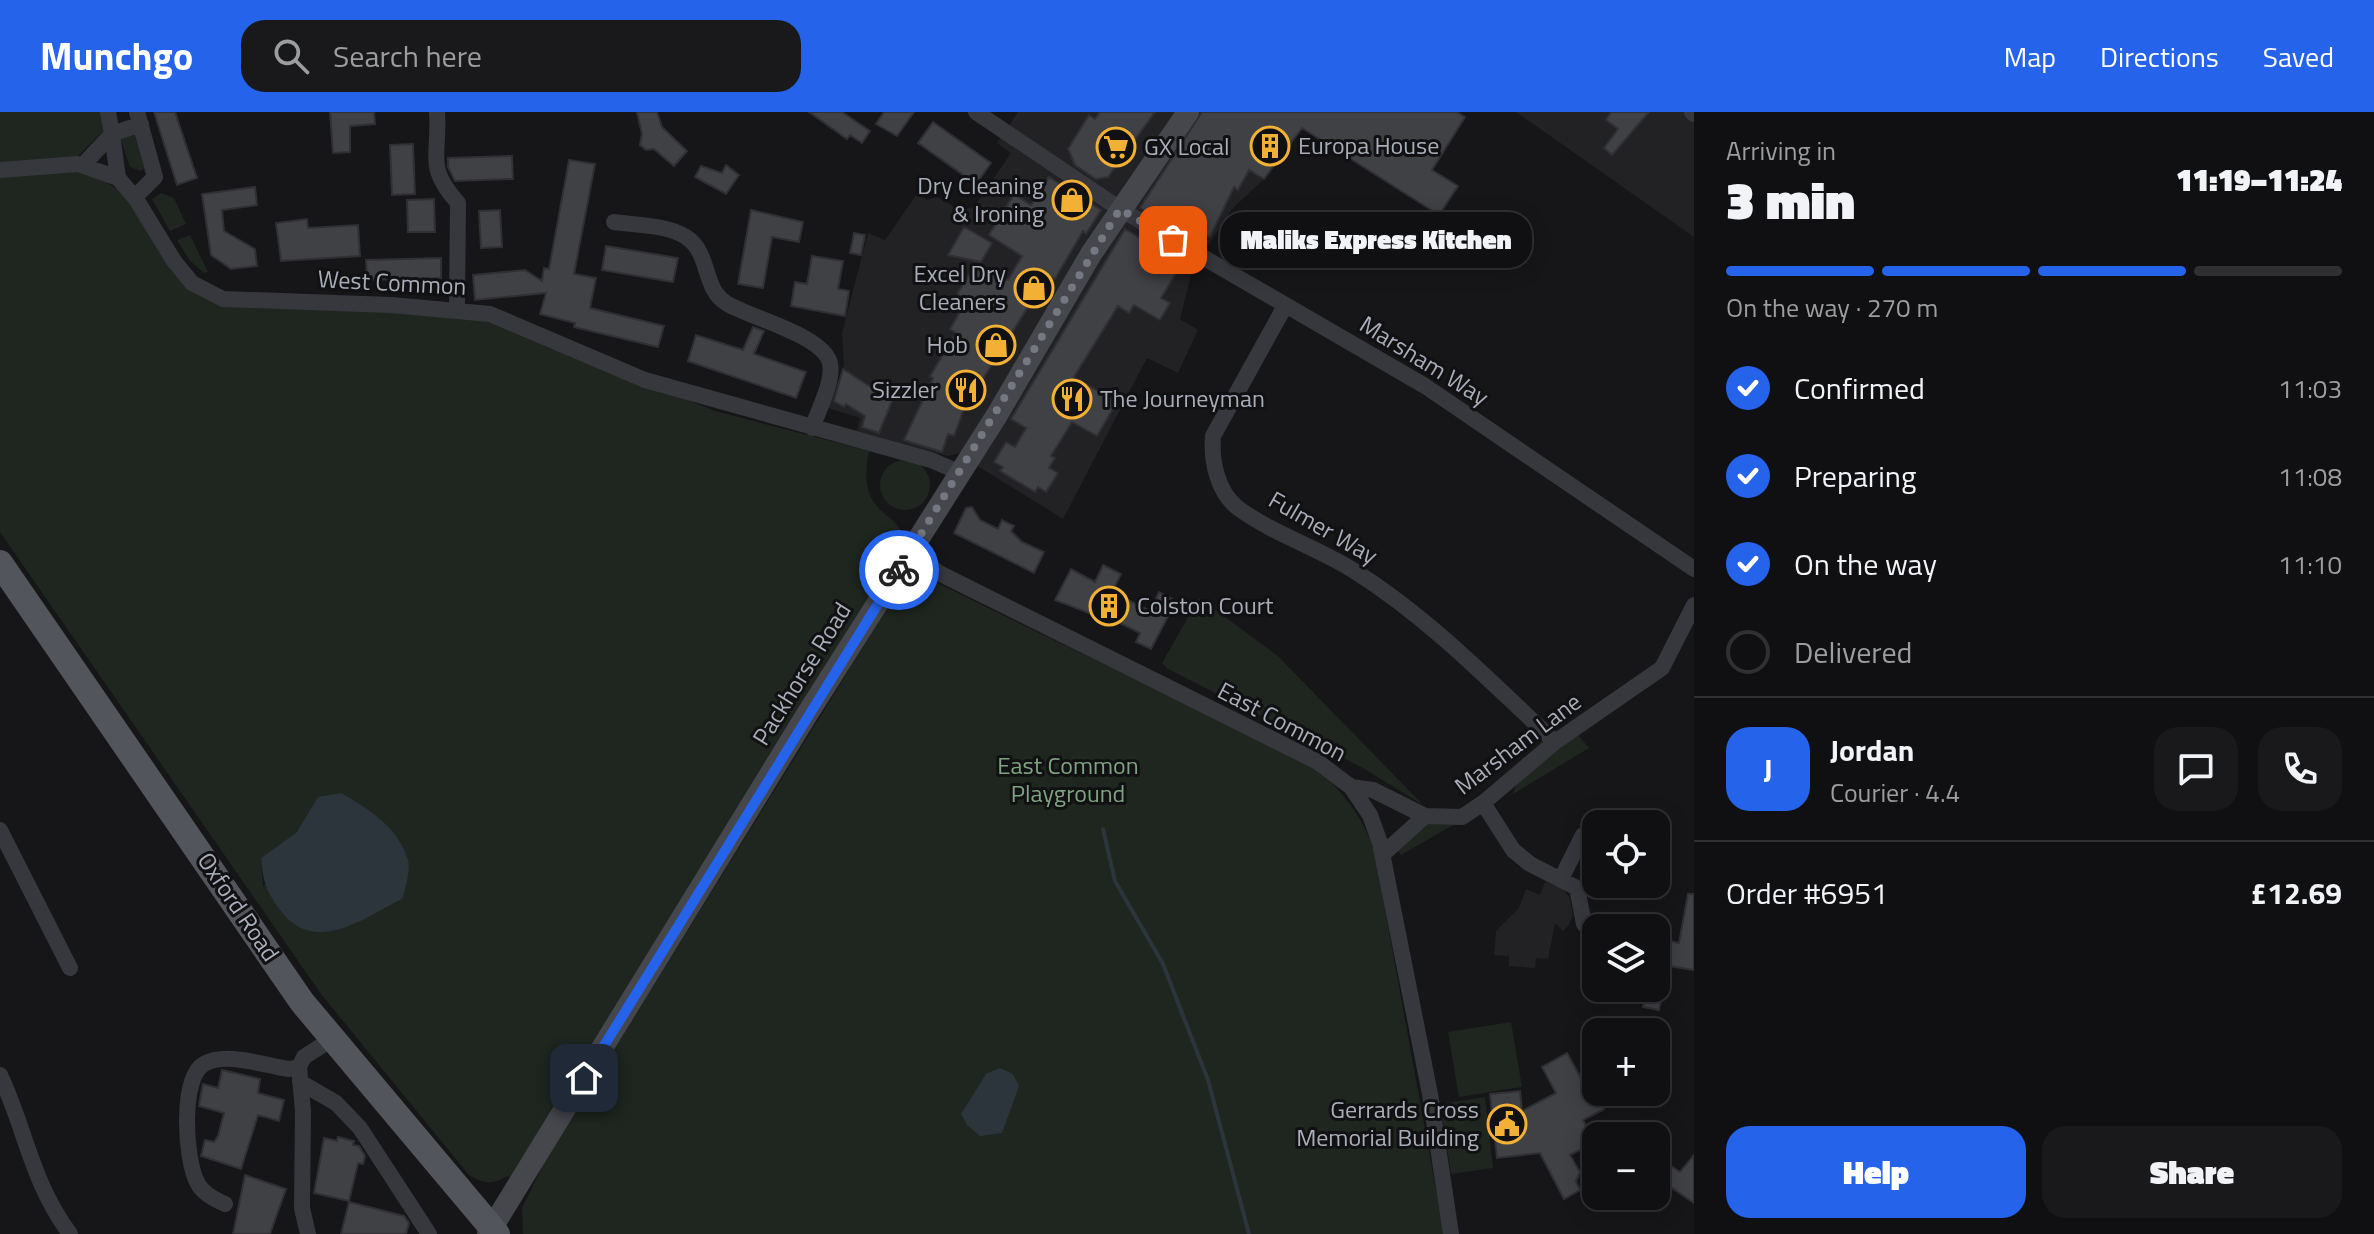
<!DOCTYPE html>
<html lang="en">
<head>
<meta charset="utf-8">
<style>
  body { margin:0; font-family:"Titillium Web",sans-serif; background:#19191b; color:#f1f3f6; height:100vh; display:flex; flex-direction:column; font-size:30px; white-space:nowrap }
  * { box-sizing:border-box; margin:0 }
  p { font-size:26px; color:#9c9d9f }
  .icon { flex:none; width:44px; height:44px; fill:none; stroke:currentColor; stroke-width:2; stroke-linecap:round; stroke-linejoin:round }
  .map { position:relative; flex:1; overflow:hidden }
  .side { display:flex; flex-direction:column; background:#101012; width:680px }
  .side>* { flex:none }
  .tools { position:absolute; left:1582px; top:698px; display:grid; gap:16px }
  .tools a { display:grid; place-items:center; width:88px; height:88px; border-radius:16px; background:#101012; box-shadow:0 4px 20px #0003,0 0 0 2px #303032; font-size:40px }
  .pin { position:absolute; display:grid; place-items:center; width:68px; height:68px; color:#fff; margin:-34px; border-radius:16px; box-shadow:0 4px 12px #0006 }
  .courier { position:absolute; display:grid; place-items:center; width:80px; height:80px; margin:-40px; border:6px solid #2563eb; border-radius:50%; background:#fff; color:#222; box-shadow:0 2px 10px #0007 }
  .bubble { position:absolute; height:56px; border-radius:24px; background:#101012; box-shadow:0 4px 20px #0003,0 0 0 2px #303032; font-size:26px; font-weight:800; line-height:56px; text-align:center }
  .summary em { font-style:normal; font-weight:800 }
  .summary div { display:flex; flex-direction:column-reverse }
  .summary { display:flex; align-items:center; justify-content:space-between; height:136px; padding:0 32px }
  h1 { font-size:52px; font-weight:800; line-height:60px }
  .bar { display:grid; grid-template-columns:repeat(4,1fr); gap:12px 8px; align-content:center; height:96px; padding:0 32px }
  .bar i { height:10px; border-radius:6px; background:#303032 }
  .bar .on { background:#2563eb }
  .bar p { grid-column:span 4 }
  .line { display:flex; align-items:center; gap:20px; padding:0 32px; border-top:2px solid #303032 }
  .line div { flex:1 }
  .round { display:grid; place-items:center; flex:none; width:84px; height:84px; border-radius:24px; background:#19191b }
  ol { padding:0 32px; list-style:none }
  li { display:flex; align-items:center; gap:24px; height:88px }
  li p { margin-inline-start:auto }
  li .icon { padding:8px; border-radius:50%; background:#2563eb; color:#fff; stroke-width:4 }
  li:last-child { color:#9c9d9f }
  li i { width:44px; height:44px; border:4px solid #303032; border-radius:50% }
  .button { display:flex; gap:16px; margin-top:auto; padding:16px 32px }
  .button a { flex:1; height:92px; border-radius:24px; background:#2563eb; color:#fff; font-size:32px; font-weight:800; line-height:92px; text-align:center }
  .button a+a { background:#19191b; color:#f1f3f6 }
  header { display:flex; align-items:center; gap:48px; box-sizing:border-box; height:112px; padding:0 40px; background:#2563eb; color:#fff }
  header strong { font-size:38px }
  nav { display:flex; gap:44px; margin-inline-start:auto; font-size:28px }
  .search { width:560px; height:72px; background:#19191b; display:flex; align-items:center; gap:20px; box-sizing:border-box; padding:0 28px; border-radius:24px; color:#9c9d9f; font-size:30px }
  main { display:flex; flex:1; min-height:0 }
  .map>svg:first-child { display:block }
</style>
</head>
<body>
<header>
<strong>Munchgo</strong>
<div class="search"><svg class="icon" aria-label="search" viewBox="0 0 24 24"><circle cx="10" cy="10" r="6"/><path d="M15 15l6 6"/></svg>Search here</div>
<nav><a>Map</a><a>Directions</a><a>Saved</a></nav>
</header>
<main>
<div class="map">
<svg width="1694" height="1122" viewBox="0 0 1694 1122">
  <rect width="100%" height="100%" fill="#161618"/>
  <path fill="#222225" d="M1018,0H1263L1297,24L1263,68L1232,97L1192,158L1180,207L1198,218L1178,261L1147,246L1063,407L976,353L977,337L948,344L857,319L860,306L828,296L844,253L842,221L868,121L885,128L917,82L927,88L937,85L960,98L974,95L1011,41L997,31Z
    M1516,0H1694V125Z
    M1545,770L1562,776L1570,786L1573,803L1569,813L1563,819L1555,811L1548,847L1536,846L1535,856L1509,854V844L1494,843L1496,819L1519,796L1526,777L1540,783Z"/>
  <path fill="#1e261f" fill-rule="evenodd" d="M0,0H102L104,18L77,45L0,53Z
    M134,19L144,56L141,59L130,55L121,28Z
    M73,59C135,67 166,136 199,182L484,207L715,299L869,339C854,412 907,395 903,435L512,1066L507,1064C493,1073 484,1072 469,1063L321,882L0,420V62ZM297,720L263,775L261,746Z
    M161,81L174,86L186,112L170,119L152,87Z
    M190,123L208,160L204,161L190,149L177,128Z
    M880 373a25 25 0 1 1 50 0a25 25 0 1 1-50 0Z
    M911,458L1317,657C1344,681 1361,703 1374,737L1444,1122H523L522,1096L545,1049Z
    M1199,486L1278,544L1423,693L1363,656L1168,557L1162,551Z
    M1578,623L1589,636L1513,682L1518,666Z
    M1432,709L1457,711L1401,743L1396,736Z
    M1511,910L1522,975L1459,985L1448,920Z
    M1485,985L1493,1056L1451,1062L1440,992Z"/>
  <path fill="#2c353c" d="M341,681C369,697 398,715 408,748C411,758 405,775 403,786C363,807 314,844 280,798C266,779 263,769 261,746L297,720L318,685Z
    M1000,956L1013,962L1019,974L1002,1021L980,1024L967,1013L961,1002L986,962Z"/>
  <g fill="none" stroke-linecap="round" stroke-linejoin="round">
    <path stroke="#2c353c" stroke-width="4" d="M1103,717L1115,769L1163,852L1208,968L1249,1122"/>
  </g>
  <path fill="#404145" stroke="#303034" stroke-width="2" d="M154,0H175L197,66L177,73Z
    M330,0H374L375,12L350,14V40L333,41Z
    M637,0H657L662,15L687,39L674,54L654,37L646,38L640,33L642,22Z
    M809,0H842L870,19L862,31L850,23L847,27Z
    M884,0H914L897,24L876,12Z
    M1100,0H1155L1108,65L1096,67L1075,53L1068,37L1089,3L1095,7Z
    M1202,0H1457L1465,5L1432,58L1458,74L1439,103L1302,16L1264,67L1249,58L1238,78L1234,75L1210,125L1203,122L1200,129L1194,127L1140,96Z
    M1611,0H1649L1612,43L1604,36L1618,17L1606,8Z
    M933,10L991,51L976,72L918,31Z
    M413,32L415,82L392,83L390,33Z
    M512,44L513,67L455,69L448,55V46Z
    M569,48L595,52L574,162L596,166L590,196L664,214L658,235L574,215L575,211L540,202L546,181L475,188L473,163L525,158L542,169L544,156L549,157Z
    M726,53L739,63L726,82L695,65L701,54L722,61Z
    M1049,65L1101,98L1086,122L1083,119L1055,167L1048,163L964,297L954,324L948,322L942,340L904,328L933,266L930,264L956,221L950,217L967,188L957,182L974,155L1008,168L1022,144L989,123L1014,82L1031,93Z
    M255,75L257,93L222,98L224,119L255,137L257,154L231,157L211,143L202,82Z
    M434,87L435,120H408L407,88Z
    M500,98L502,135L481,136L479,99Z
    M751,98L803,110L799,130L772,125L763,176L738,172Z
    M307,107L308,116L358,113L360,144L281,149L276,111Z
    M964,115L992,131L981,150L948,143Z
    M1125,117L1182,151L1161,186L1170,191L1160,208L1134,193L1129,201L1118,194L1074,265L1117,290L1097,324L1072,310L1051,344L1055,346L1049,356L1058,361L1046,380L1038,375L1035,380L1000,359L1003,355L994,350L1006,330L1015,335L1026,316L1011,307Z
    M854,121L865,123L861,143L850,141Z
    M606,134L678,146L673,170L602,158Z
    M812,144L843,149L838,177L849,179L845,204L791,194L795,170L807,172Z
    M441,146V166L367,168L366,148Z
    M753,215L764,219L754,242L806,260L796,286L688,249L696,223L743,238Z
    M843,257L892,289L879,321L862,315L865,304L846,292L844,295L834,289Z
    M972,395L980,408L998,417L1002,408L1014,414L1011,419L1022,430L1044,440L1034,461L954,421L966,396Z
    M1103,453L1121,462L1112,480L1150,499L1159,480L1176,489L1151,537L1136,530L1140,521L1100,501L1099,505L1055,488L1071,457L1095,470Z
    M1688,782H1694V858L1668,854L1659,898L1643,895L1646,876H1656V826L1679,831Z
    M1567,941L1586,975L1591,972L1604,997L1583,1008L1595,1030L1570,1043L1580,1060L1576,1069L1580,1078L1564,1087L1540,1041L1497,1046L1490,982L1520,979L1522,999L1556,981L1542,955Z
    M222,958L260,967L258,981L284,988L279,1009L258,1003L241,1057L201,1044L205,1028L214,1030L218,1024L224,1001L199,994L201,982L203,972L218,976Z
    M338,1025L354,1029L353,1033L359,1034L365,1044L363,1052L358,1051L349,1089L314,1081L324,1026L337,1029Z
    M1694,1043V1091L1656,1065L1665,1050L1680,1060Z
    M245,1063L286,1077L270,1122H233Z
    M349,1090L404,1104L409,1111L406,1122H341Z"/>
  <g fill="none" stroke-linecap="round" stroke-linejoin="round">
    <path stroke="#37383d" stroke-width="16" d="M437,0C440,45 425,54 458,91L457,197
      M976,0L1120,97L1425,274L1694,457
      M1692,0L1694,2
      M83,53L112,22L108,0
      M0,58L78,52L118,66L136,87L174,149L192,171L223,187L391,193L490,202L645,268L931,348L961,361
      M118,66L112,22L141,12
      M135,85L155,65L137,0
      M614,110C634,113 669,113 686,125C711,141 702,176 726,191C750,206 823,223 830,251C834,269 818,299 812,316
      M1285,194L1213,324C1211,348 1217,380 1238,396C1273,422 1319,436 1356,460C1430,507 1491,570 1555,630
      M910,441L941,462L1318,650L1351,675L1370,703L1380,731L1430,982L1451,1122
      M1351,675L1373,678L1425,704
      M1483,691L1513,738L1530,752L1577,776L1584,812
      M0,718L70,856
      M1383,742L1425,704L1462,705L1483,691L1555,630L1662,556L1694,493
      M1562,765L1583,723
      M0,963C27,1021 31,1069 70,1122
      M300,970L336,991L360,1016L429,1122
      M225,1092C214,1087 202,1081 197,1070C185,1047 180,966 204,952C227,939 264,954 289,957L299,955
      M308,1122L302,1096L303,999L299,955L304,945L332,927"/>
    <path stroke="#45474d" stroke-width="22" d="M488,1122L806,604L997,303L1091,142L1188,0"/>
    <path stroke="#53555c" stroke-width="26" d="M0,451L302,890L497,1122"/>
  </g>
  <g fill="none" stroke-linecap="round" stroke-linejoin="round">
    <path stroke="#757880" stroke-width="8" stroke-dasharray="0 14.4" d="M899,458L1120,97L1173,128"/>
    <path stroke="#2563eb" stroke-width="10" d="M584,966L899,458"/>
  </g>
  <defs>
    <g id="building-ring" transform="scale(2)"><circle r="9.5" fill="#111113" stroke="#f2b134" stroke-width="1.5"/><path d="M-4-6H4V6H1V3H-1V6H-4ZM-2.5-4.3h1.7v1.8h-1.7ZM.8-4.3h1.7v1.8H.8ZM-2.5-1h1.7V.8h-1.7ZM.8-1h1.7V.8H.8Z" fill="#f2b134"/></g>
    <g id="supermarket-ring" transform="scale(2)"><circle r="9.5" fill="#111113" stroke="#f2b134" stroke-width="1.5"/><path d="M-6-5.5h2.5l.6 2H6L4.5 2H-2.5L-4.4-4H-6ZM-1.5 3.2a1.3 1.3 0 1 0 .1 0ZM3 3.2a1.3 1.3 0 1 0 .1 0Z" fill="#f2b134"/></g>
    <g id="shop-ring" transform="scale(2)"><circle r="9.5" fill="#111113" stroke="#f2b134" stroke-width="1.5"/><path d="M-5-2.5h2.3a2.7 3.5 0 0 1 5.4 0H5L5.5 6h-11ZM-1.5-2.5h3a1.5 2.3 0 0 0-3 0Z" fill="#f2b134"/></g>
    <g id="restaurant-ring" transform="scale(2)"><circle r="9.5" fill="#111113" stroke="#f2b134" stroke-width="1.5"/><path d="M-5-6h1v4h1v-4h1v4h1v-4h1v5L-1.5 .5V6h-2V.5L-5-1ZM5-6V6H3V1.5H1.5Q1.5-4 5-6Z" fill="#f2b134"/></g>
    <g id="civic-ring" transform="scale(2)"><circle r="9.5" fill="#111113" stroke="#f2b134" stroke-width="1.5"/><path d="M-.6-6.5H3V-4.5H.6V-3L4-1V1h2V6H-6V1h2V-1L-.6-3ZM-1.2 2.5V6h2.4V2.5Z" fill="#f2b134"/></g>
  </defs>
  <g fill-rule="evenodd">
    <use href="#building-ring" x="1270" y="34"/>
    <use href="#supermarket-ring" x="1116" y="35"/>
    <use href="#shop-ring" x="1072" y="88"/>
    <use href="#shop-ring" x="1034" y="176"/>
    <use href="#shop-ring" x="996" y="233"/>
    <use href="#restaurant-ring" x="966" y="278"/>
    <use href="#restaurant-ring" x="1072" y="287"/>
    <use href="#building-ring" x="1109" y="494"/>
    <use href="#civic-ring" x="1507" y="1012"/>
  </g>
  <g text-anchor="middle" stroke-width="6" stroke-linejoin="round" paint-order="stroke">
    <g font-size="24" fill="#a8adb8" stroke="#111113" text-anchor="end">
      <text x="1298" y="42" text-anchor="start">Europa House</text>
      <text x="1144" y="43" text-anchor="start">GX Local</text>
      <text x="1044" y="82">Dry Cleaning<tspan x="1044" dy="28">&amp; Ironing</tspan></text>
      <text x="1006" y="170">Excel Dry<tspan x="1006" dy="28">Cleaners</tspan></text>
      <text x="968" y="241">Hob</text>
      <text x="938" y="286">Sizzler</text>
      <text x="1100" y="295" text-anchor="start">The Journeyman</text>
      <text x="1137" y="502" text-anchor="start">Colston Court</text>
      <text x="1479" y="1006">Gerrards Cross<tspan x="1479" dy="28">Memorial Building</tspan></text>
    </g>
    <g font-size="24" fill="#a8adb8" stroke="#111113">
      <text transform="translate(392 171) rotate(3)" y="8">West Common</text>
      <text transform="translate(1424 249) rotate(32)" y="8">Marsham Way</text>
      <text transform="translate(1323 416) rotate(30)" y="8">Fulmer Way</text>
      <text transform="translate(802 562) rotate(-58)" y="8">Packhorse Road</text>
      <text transform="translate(1282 610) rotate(28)" y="8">East Common</text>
      <text transform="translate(1518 632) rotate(-37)" y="8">Marsham Lane</text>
      <text transform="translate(238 795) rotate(56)" y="8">Oxford Road</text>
    </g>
    <g font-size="24" fill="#7fa381" stroke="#111113">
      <text x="1068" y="662">East Common<tspan x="1068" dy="28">Playground</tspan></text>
    </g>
  </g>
</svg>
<div class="tools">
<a><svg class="icon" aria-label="locate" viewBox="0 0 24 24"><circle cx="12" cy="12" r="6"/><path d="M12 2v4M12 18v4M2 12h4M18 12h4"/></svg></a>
<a><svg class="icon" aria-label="layers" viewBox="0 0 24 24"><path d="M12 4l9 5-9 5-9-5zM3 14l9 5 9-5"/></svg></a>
<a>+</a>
<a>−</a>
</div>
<div class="pin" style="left:1173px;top:128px;background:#ea580c"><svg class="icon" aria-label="bag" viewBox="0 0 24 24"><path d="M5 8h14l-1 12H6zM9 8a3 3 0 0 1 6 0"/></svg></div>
<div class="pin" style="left:584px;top:966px;background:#1f2937"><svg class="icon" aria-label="home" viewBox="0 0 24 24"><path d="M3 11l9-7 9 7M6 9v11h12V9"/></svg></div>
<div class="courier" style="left:899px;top:458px"><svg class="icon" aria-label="bike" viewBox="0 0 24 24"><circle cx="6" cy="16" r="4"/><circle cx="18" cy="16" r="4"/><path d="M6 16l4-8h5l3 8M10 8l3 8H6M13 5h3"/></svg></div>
<div class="bubble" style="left:1220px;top:100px;width:312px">Maliks Express Kitchen</div>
</div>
<section class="side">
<div class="summary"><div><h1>3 min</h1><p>Arriving in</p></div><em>11:19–11:24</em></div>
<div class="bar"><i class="on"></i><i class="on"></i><i class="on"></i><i></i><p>On the way · 270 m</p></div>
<ol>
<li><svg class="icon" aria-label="check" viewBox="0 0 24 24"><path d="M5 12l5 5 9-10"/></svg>Confirmed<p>11:03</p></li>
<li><svg class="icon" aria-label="check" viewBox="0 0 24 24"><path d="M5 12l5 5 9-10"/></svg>Preparing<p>11:08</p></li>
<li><svg class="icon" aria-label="check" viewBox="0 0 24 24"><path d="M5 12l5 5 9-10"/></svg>On the way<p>11:10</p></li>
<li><i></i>Delivered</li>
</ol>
<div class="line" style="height:144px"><b class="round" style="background:#2563eb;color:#fff">J</b><div><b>Jordan</b><p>Courier · 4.4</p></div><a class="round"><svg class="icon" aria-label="chat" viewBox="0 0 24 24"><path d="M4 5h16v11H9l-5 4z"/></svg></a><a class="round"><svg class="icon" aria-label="phone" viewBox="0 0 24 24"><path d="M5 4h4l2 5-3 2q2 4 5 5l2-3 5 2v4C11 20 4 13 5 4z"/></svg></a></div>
<div class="line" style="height:104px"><div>Order #6951</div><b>£12.69</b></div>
<div class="button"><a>Help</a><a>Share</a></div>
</section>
</main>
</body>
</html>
